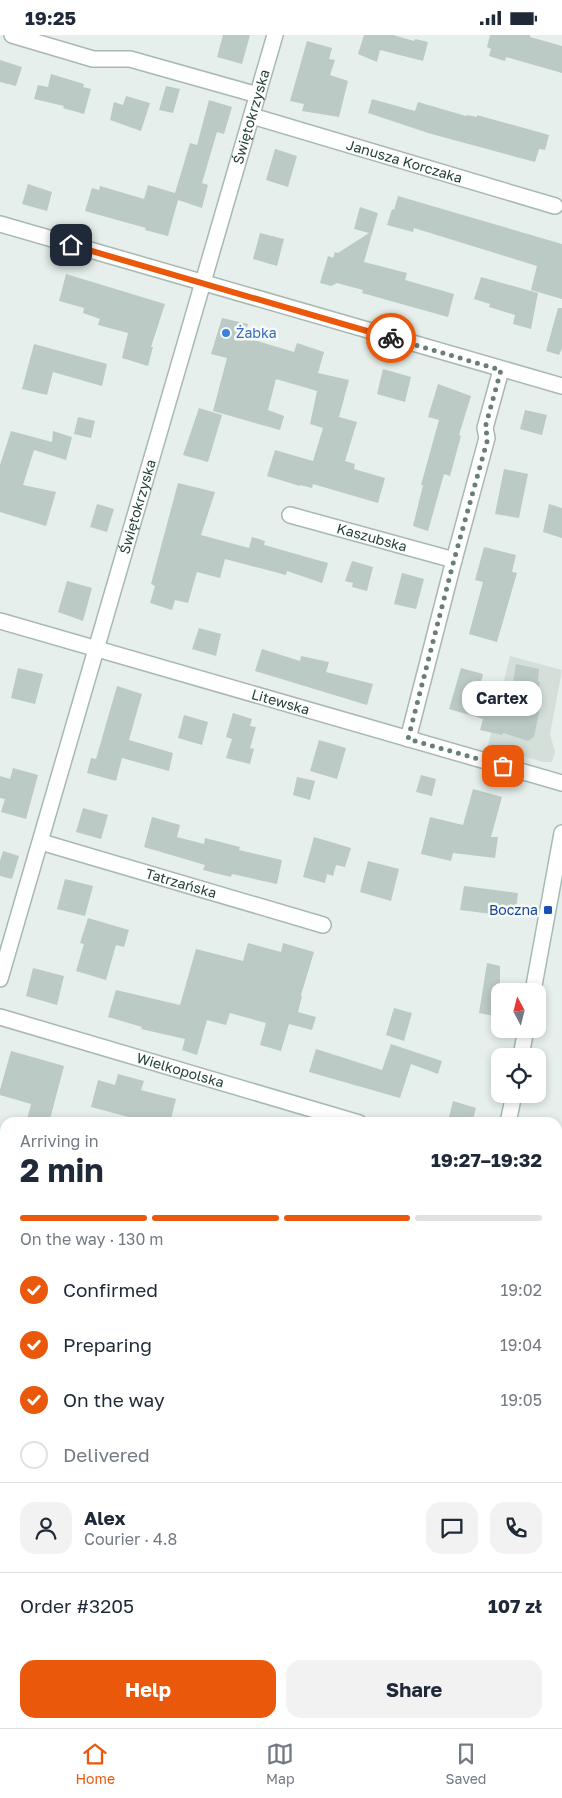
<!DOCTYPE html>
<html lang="en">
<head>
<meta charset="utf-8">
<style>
  body { margin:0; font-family:"Golos Text",sans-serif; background:#f2f2f3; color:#1f2937; height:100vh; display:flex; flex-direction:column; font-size:19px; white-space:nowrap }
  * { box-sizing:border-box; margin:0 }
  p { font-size:16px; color:#747a83 }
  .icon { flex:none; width:28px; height:28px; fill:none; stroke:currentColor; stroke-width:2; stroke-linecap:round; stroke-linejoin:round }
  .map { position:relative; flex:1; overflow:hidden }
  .details { position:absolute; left:0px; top:1082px; width:562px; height:611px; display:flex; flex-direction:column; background:#fff; border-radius:15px 15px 0 0; box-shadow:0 2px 8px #0003 }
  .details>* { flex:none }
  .needle { width:32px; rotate:353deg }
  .buttons { position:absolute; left:491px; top:948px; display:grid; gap:10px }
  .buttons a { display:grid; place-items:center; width:55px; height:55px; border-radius:10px; background:#fff; box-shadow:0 2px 8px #0003; font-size:25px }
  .pin { position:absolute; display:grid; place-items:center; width:42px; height:42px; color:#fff; margin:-21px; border-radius:10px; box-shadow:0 2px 8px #0006 }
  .courier { position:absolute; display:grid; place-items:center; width:50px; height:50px; margin:-25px; border:4px solid #ea580c; border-radius:50%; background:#fff; color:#222; box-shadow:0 1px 6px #0007 }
  .bubble { position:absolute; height:35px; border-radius:15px; background:#fff; box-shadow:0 2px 8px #0003; font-size:16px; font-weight:700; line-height:35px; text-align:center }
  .head em { font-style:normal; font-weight:700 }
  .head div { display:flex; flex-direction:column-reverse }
  .head { display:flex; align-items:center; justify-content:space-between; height:85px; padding:0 20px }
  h1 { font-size:32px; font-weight:700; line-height:38px }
  .bar { display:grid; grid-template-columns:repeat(4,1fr); gap:8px 5px; align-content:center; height:60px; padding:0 20px }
  .bar i { height:6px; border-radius:4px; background:#e0e1e3 }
  .bar .on { background:#ea580c }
  .bar p { grid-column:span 4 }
  .line { display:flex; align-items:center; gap:12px; padding:0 20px; border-top:1px solid #e0e1e3 }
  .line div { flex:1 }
  .round { display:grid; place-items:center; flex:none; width:52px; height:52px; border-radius:15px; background:#f2f2f3 }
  ol { padding:0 20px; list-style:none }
  li { display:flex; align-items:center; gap:15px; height:55px }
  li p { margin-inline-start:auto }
  li .icon { padding:5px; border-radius:50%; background:#ea580c; color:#fff; stroke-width:4 }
  li:last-child { color:#747a83 }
  li i { width:28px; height:28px; border:2px solid #e0e1e3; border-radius:50% }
  .action { display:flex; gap:10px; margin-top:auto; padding:10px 20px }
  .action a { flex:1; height:58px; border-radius:15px; background:#ea580c; color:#fff; font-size:20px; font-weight:700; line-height:58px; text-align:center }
  .action a+a { background:#f2f2f3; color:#1f2937 }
  .status { display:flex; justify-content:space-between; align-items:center; height:35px; padding:0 25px; background:#fff; direction:ltr }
  .status svg { height:14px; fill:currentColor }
  .dock { display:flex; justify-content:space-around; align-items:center; height:70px; border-top:1px solid #e0e1e3; background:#fff; font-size:14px; color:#747a83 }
  .dock a { display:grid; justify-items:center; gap:2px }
  .dock .on { color:#ea580c }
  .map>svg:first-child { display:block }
</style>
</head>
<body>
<div class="status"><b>19:25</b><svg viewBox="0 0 49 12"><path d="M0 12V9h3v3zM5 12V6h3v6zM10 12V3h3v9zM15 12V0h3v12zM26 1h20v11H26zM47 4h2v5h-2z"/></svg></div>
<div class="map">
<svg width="562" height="1693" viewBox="0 0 562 1693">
  <rect width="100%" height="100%" fill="#e6efeb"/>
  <path fill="#d4dfda" d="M510,621L562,635L550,699L555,717L552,727H543L488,710Z
    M153,1689H453V1693H169Z"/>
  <path fill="#bbcac4" d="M223,0H250L242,29L217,22Z
    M364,0H393L414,6L415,4L428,7L423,26L380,15L377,27L358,19Z
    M490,0H530V2L562,11V38L506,22L505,26L489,21L491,14L487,12Z
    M307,6L332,13L329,24L335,25L330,40L348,46L339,82L302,76L304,69L290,66Z
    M0,25L22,32L16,51L0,47Z
    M51,39L84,49L83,52L91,54L84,79L63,73L64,71L34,64L38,50L48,52Z
    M166,51L180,54L173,78L159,75Z
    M126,61L150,68L141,96L110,85L114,67L123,70Z
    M372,64L415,76L418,67L466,81L467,80L477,82V80L549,100L545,115L539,114L535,127L428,98L368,78Z
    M209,65L232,72L224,99L217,97L202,148L208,150L202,173L178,165L168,201L145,195L146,193L85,176L92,153L99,155L100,151L144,164L148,150L175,158L190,108L197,110Z
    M275,114L297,121L288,152L266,145Z
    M28,149L52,157L47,176L22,169Z
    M398,161L562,209V264L531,255L537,231L414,193L413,197L387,190L392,174L394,175Z
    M360,172L378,178L364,227L407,238L405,245L454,259L448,282L362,258L363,255L337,248L331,251L320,248L328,221L333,223L335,217L338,218L369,198L354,194Z
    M260,198L284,204L277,231L253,224Z
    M66,239L165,269L151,312H153L148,331L122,323L128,298L98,290L100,284L83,278L84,273L59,266Z
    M481,242L538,258L531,294L513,289L515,280L489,272L490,269L474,264Z
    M558,273H562V313L559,320L546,316Z
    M222,283L248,289L244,302L294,317L297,308L324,317L318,338L349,345L339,382L357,387L345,426L355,429L354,434L385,443L378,468L313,449L312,453L300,450V451L267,441L275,415L313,426L323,393L310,389L317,356L276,344L268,375L284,381L280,395L213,376L227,323L211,319Z
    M34,309L107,329L102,351L53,337L47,360L22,354Z
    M383,334L411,342L405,367L377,359Z
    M438,349L471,361L459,400L461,401L450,441L444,439L428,496L413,491L423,450H421L439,385L428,382Z
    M199,373L222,380L208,427L183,420Z
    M525,375L547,380L542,400L520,394Z
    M78,382L95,386L91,403L74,399Z
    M11,396L52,407L53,396L72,402L66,425L34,415L23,450L56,457L46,491L0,477V430Z
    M504,434L528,439L519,483L495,479Z
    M178,448L215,457L201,500L249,513L252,502L265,506L264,510L328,528L322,548L287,536L286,540L225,524L220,543L197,537L188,568L175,565L172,575L150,568L155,551L151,549Z
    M97,469L114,474L107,497L90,492Z
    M549,469L562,473V503L543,497Z
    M484,512L516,520L512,537L517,538L497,607L469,599L483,547L475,545Z
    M352,526L373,532L367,556L352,552L353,548L345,546Z
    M402,538L424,544L416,574L394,569Z
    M67,546L92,553L83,586L58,577Z
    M199,593L221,599L216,621L192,614Z
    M262,614L300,626L301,621L329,627L326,637L373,649L367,670L255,636Z
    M516,629L539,634L538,646L540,648L536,667L541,668L534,702L528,706L503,698L502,700L480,695L483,684L449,674L461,633L483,639L480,651L511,660Z
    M18,633L43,639L35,669L11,663Z
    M117,651L142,659L129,705L173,718L169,736L122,723L116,746L87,738L91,723L96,724Z
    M233,678L252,684L250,691L256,692L250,713L254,714L250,729L226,723L232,704L226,702Z
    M184,680L208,687L202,710L178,703Z
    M319,705L346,713L337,744L310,736Z
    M13,733L38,740L26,784L1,777L5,764L0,763V741L10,744Z
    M421,740L436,744L432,761L416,757Z
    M297,742L315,746L310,765L293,760Z
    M473,754L502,762L491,802H498L495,823L453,818L451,826L421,819L430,782L463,790Z
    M83,773L108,780L101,804L76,797Z
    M152,782L180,790L177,802L204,809L205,803L240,812L239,815L282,825L277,849L232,839L231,842L203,835L205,830L144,812Z
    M314,802L351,813L345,832L336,830L333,841L327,839L325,848L303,842Z
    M3,816L19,821L12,844L0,841V826Z
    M368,826L399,834L391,866L360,857Z
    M65,844L93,851L85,881L57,874Z
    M464,851L518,858L515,882L460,875Z
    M88,883L129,895L124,912L116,910L106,945L76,936L84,909L80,908Z
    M248,908L281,917L283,908L314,917L301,960L302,961L298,977L316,982L312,995L289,989L281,1016L260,1010L266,988L230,978L226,990L207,985L197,1020L182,1015L185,1004L141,994L142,992L108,982L116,955L180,970L196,914L243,926Z
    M487,928L500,931V982L479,978Z
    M33,933L64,941L57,970L26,961Z
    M394,973L412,978L404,1006L386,1000Z
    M391,1009L442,1026L438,1039L411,1029L400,1063L309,1037L316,1014L382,1035Z
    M11,1016L64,1031L49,1088H26L31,1069L0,1060V1055Z
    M118,1039L144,1046L141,1055L176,1064L170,1088H151L91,1072L98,1045L115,1050Z
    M453,1066L476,1073L472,1088L449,1082Z"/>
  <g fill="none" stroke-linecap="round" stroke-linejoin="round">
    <g stroke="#a8b8b2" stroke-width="18">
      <g id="street">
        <path d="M12,0L93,24H130L258,60"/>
        <path id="s1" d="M252,81L555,171"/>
        <path d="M0,189L562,351"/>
        <path id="s2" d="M290,480L454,525"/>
        <path id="s3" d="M0,586L562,748"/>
        <path d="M408,704L454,525L487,403L485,393L501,335"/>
        <path id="s4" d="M41,807L323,890"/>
        <path id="s5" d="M0,944L275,0"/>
        <path id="s6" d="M0,982L359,1088"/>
        <path d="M558,1237L562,1238"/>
        <path d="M0,1675L5,1676"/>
        <path d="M52,1689L68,1693"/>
      </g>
    </g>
    <g stroke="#a4bbb3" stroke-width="18">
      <path id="secondary" d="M533,956L562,798
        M521,1021L526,994
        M508,1088L514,1059
        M0,1376L5,1378
        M558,1437L562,1438
        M558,1577L562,1585"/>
    </g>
    <use href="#street" stroke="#fff" stroke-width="15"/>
    <use href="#secondary" stroke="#fff" stroke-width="15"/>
  </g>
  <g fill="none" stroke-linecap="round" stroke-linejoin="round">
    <path stroke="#687f78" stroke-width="5" stroke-dasharray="0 9" d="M391,303L501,335L485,393L488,403L454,525L408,704L503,731"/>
    <path stroke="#ea580c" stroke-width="6" d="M71,210L391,303"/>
  </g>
  <circle fill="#3f7fe0" stroke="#f7fbf9" stroke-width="2" cx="226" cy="298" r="5"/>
  <rect fill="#1a4fb4" stroke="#f7fbf9" stroke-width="2" x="543" y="870" width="10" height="10" rx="2.5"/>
  <g text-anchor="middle" stroke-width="5" stroke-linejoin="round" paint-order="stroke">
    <g font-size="14" fill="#24423a" stroke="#f7fbf9">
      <text dy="5" stroke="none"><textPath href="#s5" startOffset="898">Świętokrzyska</textPath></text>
      <text dy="5" stroke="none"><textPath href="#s1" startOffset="159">Janusza Korczaka</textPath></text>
      <text dy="5" stroke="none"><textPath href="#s5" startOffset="492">Świętokrzyska</textPath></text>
      <text dy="5" stroke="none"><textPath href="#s2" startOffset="85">Kaszubska</textPath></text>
      <text dy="5" stroke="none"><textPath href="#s3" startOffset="292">Litewska</textPath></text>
      <text dy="5" stroke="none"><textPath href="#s4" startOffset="146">Tatrzańska</textPath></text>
      <text dy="5" stroke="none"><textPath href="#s6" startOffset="188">Wielkopolska</textPath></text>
    </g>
    <g font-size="14" fill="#366cbe" stroke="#f7fbf9" text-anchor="start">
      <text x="236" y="303">Żabka</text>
    </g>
    <g font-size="14" fill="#164399" stroke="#f7fbf9" text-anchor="end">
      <text x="538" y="880">Boczna</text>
    </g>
  </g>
</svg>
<div class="buttons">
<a><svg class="needle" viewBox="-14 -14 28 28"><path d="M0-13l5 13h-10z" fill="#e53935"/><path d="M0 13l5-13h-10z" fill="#747a83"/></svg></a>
<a><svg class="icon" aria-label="locate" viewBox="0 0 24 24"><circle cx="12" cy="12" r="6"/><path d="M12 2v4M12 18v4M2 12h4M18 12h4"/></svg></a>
</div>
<div class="pin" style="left:503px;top:731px;background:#ea580c"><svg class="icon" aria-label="bag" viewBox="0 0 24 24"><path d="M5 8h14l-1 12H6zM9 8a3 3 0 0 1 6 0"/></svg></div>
<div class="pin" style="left:71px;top:210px;background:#1f2937"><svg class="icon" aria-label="home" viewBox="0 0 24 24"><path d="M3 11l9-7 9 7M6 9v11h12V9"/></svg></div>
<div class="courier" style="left:391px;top:303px"><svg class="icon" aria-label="bike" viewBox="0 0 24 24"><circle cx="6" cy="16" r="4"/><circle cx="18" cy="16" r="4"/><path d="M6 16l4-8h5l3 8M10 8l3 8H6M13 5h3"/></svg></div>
<div class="bubble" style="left:462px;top:646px;width:80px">Cartex</div>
<section class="details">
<div class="head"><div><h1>2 min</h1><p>Arriving in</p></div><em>19:27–19:32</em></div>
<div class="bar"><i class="on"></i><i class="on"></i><i class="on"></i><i></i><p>On the way · 130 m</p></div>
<ol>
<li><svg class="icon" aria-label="check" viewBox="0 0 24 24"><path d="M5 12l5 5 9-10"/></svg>Confirmed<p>19:02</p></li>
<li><svg class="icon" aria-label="check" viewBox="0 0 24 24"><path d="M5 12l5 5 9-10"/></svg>Preparing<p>19:04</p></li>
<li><svg class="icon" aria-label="check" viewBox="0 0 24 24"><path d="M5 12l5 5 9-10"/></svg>On the way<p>19:05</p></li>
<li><i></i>Delivered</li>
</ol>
<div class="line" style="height:90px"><a class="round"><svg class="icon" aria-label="person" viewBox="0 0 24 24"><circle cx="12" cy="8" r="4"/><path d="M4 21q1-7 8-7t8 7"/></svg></a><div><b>Alex</b><p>Courier · 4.8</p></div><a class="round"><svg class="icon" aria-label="chat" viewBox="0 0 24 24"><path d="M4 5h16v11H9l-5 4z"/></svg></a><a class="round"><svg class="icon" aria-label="phone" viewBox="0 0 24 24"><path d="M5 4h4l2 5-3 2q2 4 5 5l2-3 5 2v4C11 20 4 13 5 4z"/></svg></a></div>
<div class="line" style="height:65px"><div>Order #3205</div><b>107 zł</b></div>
<div class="action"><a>Help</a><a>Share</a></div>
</section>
</div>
<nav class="dock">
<a class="on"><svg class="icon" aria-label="home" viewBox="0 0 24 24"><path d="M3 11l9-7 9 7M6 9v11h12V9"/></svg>Home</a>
<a><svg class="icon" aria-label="map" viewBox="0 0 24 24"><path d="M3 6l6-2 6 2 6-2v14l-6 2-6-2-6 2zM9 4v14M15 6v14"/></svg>Map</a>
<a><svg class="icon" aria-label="saved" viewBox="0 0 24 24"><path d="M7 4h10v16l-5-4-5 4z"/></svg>Saved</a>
</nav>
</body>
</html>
